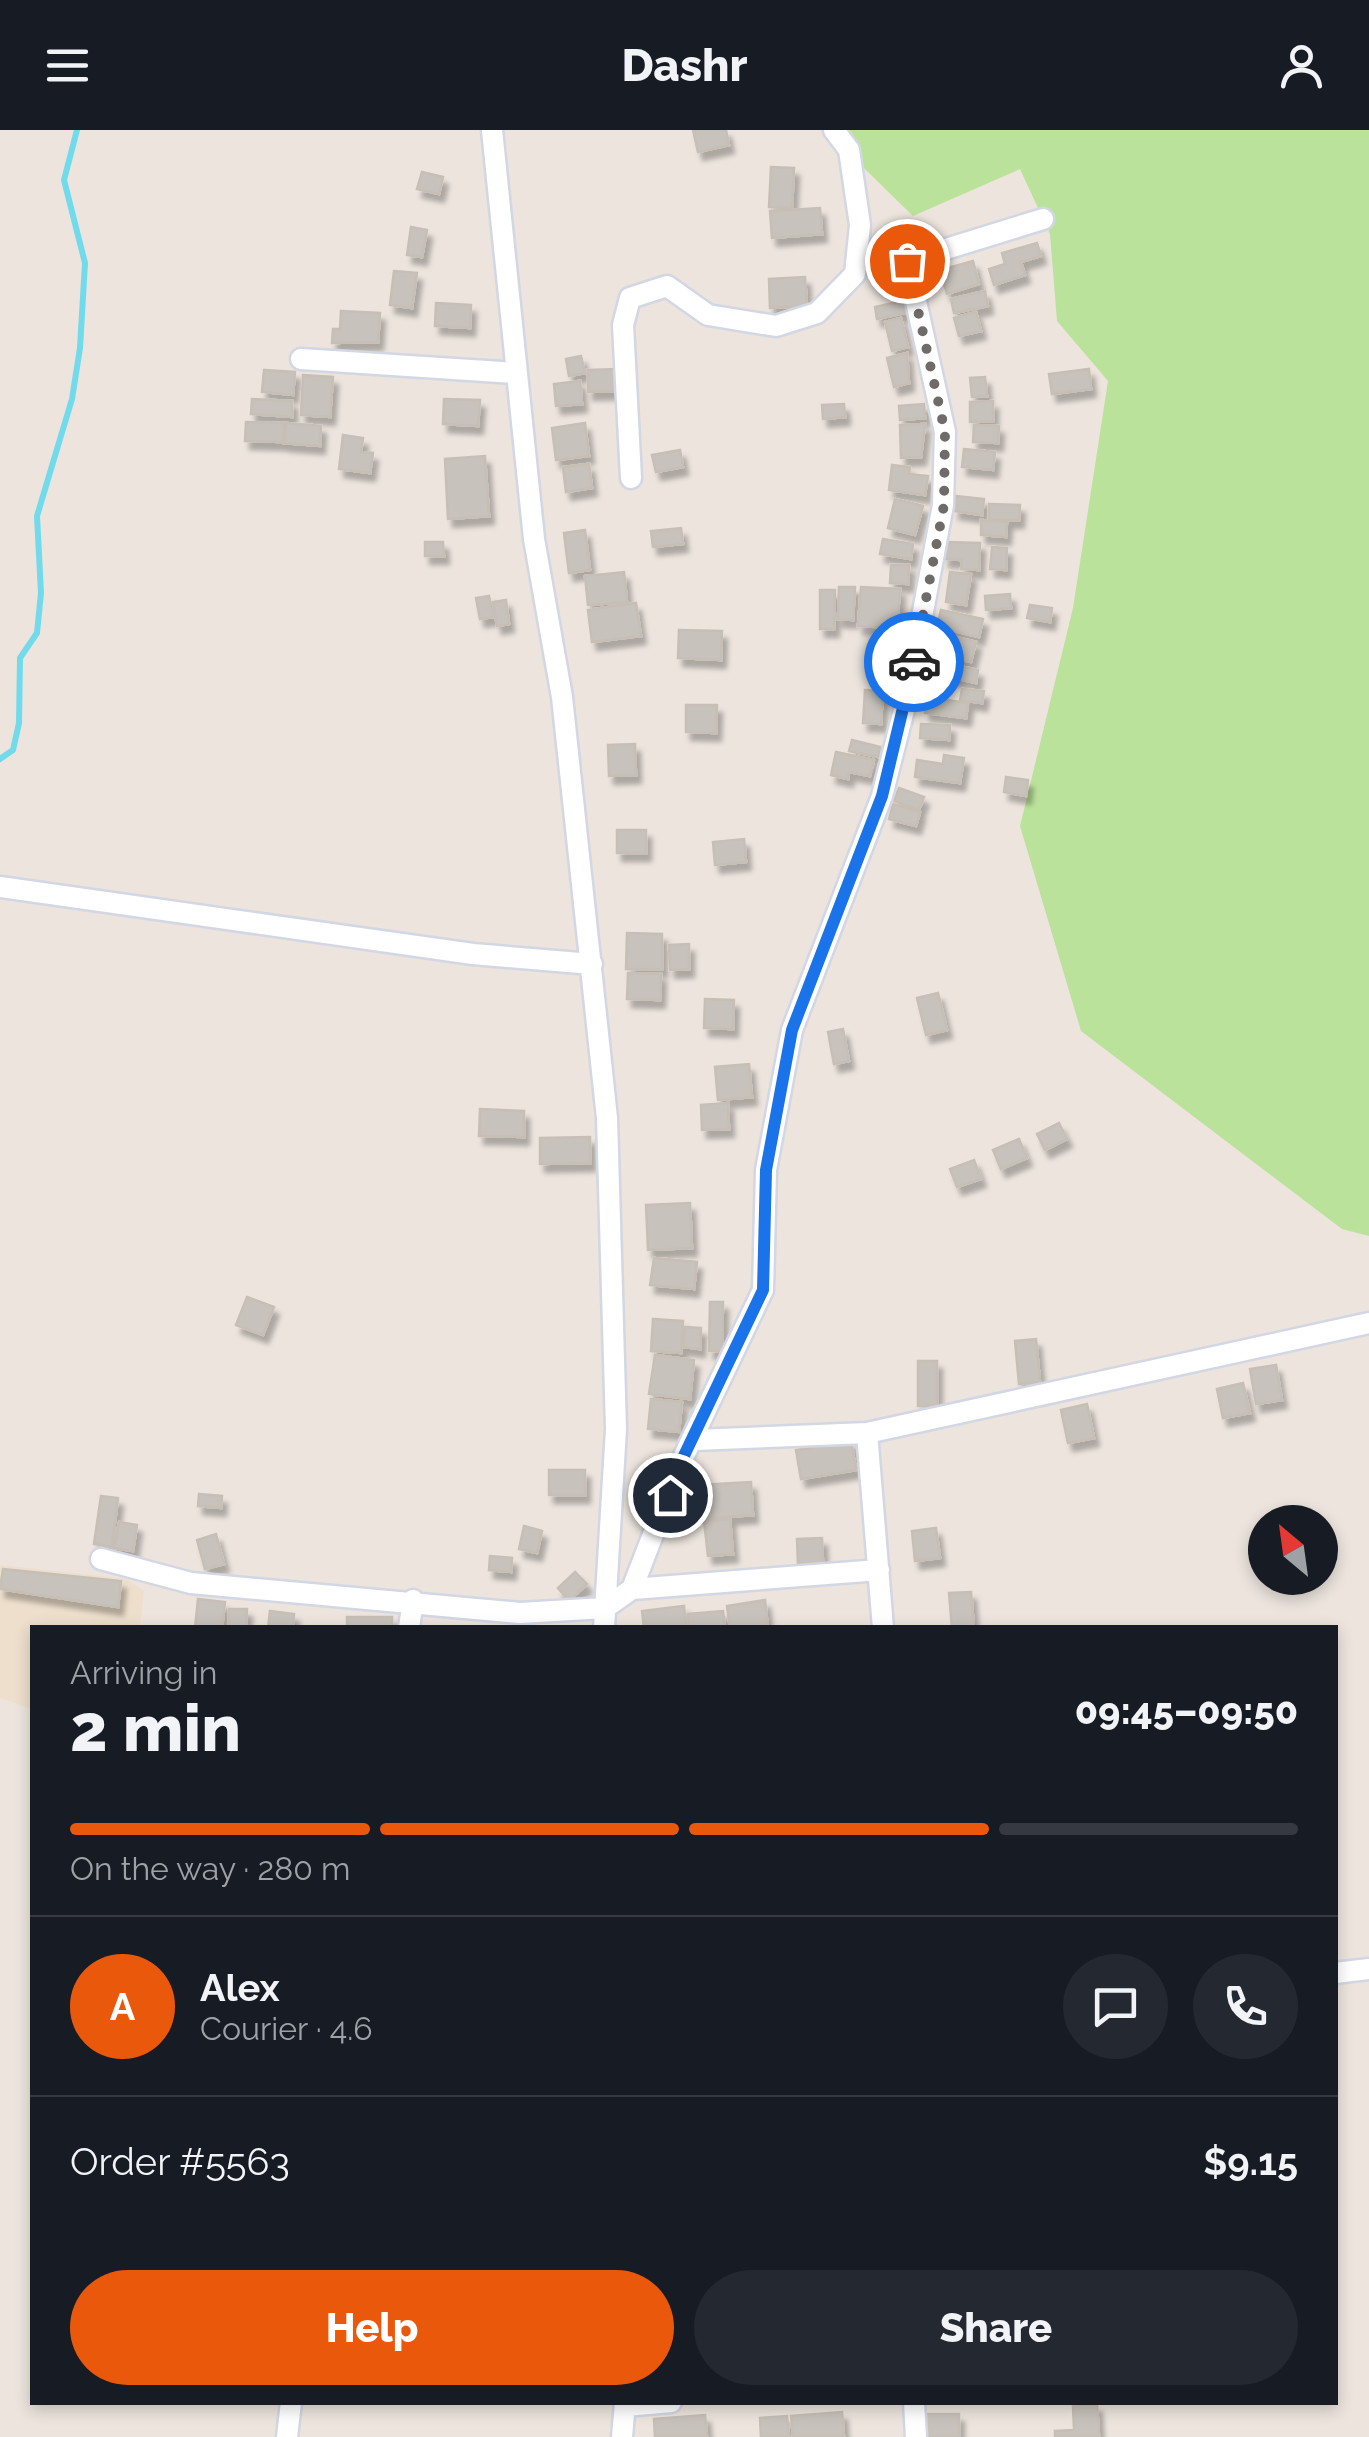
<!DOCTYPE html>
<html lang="en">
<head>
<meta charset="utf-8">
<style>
  body { margin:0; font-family:Raleway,sans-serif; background:#242831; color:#f1f3f6; height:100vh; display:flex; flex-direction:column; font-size:38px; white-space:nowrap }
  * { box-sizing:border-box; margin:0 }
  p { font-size:32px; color:#9ea1a6 }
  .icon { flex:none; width:55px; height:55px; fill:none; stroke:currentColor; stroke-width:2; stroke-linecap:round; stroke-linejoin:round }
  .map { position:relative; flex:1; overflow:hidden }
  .side { position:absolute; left:30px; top:1495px; width:1308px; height:780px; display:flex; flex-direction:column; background:#171b24; border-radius:0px; box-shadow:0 5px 15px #0003 }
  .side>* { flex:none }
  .needle { width:65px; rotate:331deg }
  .controls { position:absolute; left:1248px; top:1375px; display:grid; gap:20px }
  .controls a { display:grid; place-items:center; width:90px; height:90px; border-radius:50%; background:#171b24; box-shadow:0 5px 15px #0003; font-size:50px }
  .pin { position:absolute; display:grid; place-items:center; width:85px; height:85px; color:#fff; margin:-42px; border:5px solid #fff; border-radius:50%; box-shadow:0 2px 10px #0007 }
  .courier { position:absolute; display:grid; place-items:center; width:100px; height:100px; margin:-50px; border:8px solid #1a73e8; border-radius:50%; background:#fff; color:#222; box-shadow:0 2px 12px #0007 }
  .headline em { font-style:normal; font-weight:800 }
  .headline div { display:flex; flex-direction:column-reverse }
  .headline { display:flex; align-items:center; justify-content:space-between; height:170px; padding:0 40px }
  h1 { font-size:65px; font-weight:800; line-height:75px }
  .bar { display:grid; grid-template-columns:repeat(4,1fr); gap:15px 10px; align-content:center; height:120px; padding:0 40px }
  .bar i { height:12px; border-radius:8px; background:#363941 }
  .bar .current { background:#ea580c }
  .bar p { grid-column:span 4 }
  .line { display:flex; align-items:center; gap:25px; padding:0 40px; border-top:2px solid #363941 }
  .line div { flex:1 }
  .round { display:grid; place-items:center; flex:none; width:105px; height:105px; border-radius:52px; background:#242831 }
  .cta { display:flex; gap:20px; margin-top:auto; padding:20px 40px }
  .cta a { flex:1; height:115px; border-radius:60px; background:#ea580c; color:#fff; font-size:40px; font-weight:800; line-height:115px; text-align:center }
  .cta a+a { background:#242831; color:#f1f3f6 }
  header { display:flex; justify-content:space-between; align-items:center; height:130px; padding:0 40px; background:#171b24; font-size:45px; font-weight:800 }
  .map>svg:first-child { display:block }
</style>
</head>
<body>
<header><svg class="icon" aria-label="menu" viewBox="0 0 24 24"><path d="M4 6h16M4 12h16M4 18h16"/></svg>Dashr<svg class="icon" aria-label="person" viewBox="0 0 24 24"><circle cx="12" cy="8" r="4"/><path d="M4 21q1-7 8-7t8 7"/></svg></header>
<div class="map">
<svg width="1369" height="2307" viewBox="0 0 1369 2307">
  <defs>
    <filter id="shadow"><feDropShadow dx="5" dy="8" stdDeviation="2.5" flood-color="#0004"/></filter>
  </defs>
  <rect width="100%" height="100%" fill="#ece4dd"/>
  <path fill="#eddfcc" d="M0,1435L126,1449L144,1461L140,1497L32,1498V1579L0,1568Z"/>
  <path fill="#bbe29a" d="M825,0H1369V1106L1342,1099L1081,901L1020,696L1073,478L1108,251L1057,191L1050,104L1020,39L913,86Z"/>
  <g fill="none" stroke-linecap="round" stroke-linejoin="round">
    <path stroke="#71dbec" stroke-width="6" d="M0,629L13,620L19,593L20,528L37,503L41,463L37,386L72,269L80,218L85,133L64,50L77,0"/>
  </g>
  <path fill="#c7c2bb" stroke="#c7bfb6" stroke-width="2.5" filter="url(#shadow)" d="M693,0H726L729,15L698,22Z
    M771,37L794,38L792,78L769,77Z
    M422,42L443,47L439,64L417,59Z
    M820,78L822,104L772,108L770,81Z
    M411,97L427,100L422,127L407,125Z
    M1037,113L1041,126L1021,132L1025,145L994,155L989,139L1005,134L1002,123Z
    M973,131L979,154L947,164L940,140Z
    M394,141L417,143L412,178L390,175Z
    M805,147L807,176L770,178L769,149Z
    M985,161L988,176L954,183L951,169Z
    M907,170L909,182L877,189L875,177Z
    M436,173L471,175L470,198L435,196Z
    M341,181L380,183L378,212L332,213L333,199H340Z
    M976,182L981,201L959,206L954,188Z
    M901,188L908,217L892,221L885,192Z
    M907,223L909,253L894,257L887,228Z
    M581,226L585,243L569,246L566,229Z
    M618,239L619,261L588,262V240Z
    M1089,239L1091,259L1052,264L1049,244Z
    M264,240L295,242L293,265L262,262Z
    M303,245L333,247L330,287L301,285Z
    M985,247L987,266L972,267L970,248Z
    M580,251L582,274L556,276L554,254Z
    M252,269L292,271V287L251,284Z
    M444,269L480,270L478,296L443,294Z
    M993,271V291L970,292V272Z
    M844,274L845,287L823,289L822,275Z
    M924,274L925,288L900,290L899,276Z
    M246,292L284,293L283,312L245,311Z
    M286,293L321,296L320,316L284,313Z
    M585,293L589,326L556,330L552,298Z
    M925,294L921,327L901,328L900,295Z
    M974,295L999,296L998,313L973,312Z
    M343,305L363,308L361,322L373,323L370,343L339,339Z
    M964,319L995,322L993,340L962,337Z
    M680,320L683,337L656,342L652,325Z
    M485,326L489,386L448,389L445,329Z
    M589,334L592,358L566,362L563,337Z
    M892,335L910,337L909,344L928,346L925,365L889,360Z
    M956,366L984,369L982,385L954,381Z
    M895,369L923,376L915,405L888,398Z
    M989,374L1020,375L1019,390H989Z
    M981,390L1007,392L1006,407L981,405Z
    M681,398L683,414L653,417L651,401Z
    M585,400L590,440L569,443L564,403Z
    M883,409L913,414L911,429L880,424Z
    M425,412H443L444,426H425Z
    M945,412L980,413L979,440L961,439L962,430L944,429Z
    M992,417L1007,418L1006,440L990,439Z
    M891,435H909L908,454L890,453Z
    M624,442L627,472L588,475L585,446Z
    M950,442L971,444L966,475L946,472Z
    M839,457H855L853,490L838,489Z
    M861,457L900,459L897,498L858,496Z
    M820,460H835L834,499H820Z
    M1010,464L1011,478L986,480L985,466Z
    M489,466L493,487L480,489L476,468Z
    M506,470L509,494L497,496L493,472Z
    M636,473L641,506L592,512L588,480Z
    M1030,475L1052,478L1050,492L1027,488Z
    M941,480L983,489L979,507L937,497Z
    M679,500L722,501L721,530L678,528Z
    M935,502L976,512L971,532L930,523Z
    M949,534L978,540L976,553L946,546Z
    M962,559L984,561L982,573L960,570Z
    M865,560L883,561L881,594L863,593Z
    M926,567L968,573L966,588L925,583Z
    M686,575H717L716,603L686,602Z
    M921,594L950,595L949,610L920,608Z
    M852,610L880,617L878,627L849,621Z
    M635,614L636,645L609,646L608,615Z
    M836,622L874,630L870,646L849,642L848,649L831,645Z
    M944,625L964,628L960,653L915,647L917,630L943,634Z
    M1006,647L1028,650L1026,666L1004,662Z
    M899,658L924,667L919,680L894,671Z
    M893,674L920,682L916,696L889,689Z
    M617,700H646V723H617Z
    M744,709L746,732L715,735L713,712Z
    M627,803L662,804V839H626Z
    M689,814V839L670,840L669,815Z
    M628,843L661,844L660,870L627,869Z
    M938,863L947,900L926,905L917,868Z
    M705,869L734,870L733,899L704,898Z
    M843,899L849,931L834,934L828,902Z
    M749,934L752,967L718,970L715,937Z
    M728,973L729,999L702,1000L701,975Z
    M480,979L524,981V1007L479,1006Z
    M1059,993L1067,1009L1045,1020L1037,1004Z
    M590,1007V1033L540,1034V1008Z
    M1019,1009L1027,1028L1001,1039L993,1020Z
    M974,1030L981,1049L957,1057L950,1039Z
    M690,1073L692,1118L648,1120L646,1075Z
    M654,1128L697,1132L694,1159L650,1155Z
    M247,1167L274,1177L263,1205L236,1195Z
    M710,1172H723L722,1221H709Z
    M653,1189L683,1191L681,1223L651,1221Z
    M685,1197L701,1198L700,1219L683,1217Z
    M1036,1209L1040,1252L1019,1254L1015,1211Z
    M655,1225L694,1230L690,1269L649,1264Z
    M918,1231H937V1276H918Z
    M1276,1235L1282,1270L1256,1274L1250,1239Z
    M1243,1253L1250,1283L1223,1288L1217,1259Z
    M651,1269L682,1272L679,1302L648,1299Z
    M1087,1274L1094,1308L1068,1313L1061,1280Z
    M851,1311L856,1340L801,1349L796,1320Z
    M549,1340H585V1365H549Z
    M751,1352L753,1385L701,1389L699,1355Z
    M199,1364L222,1366L221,1378L198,1376Z
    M101,1366L118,1368L112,1417L94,1414Z
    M730,1389L733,1424L708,1426L704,1391Z
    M119,1392L137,1395L133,1421L114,1418Z
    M524,1396L542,1401L537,1423L519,1419Z
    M936,1398L940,1428L915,1431L912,1401Z
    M216,1404L224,1434L205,1439L197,1410Z
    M822,1408L823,1433L798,1434L797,1409Z
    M490,1426L512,1428L511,1442L489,1440Z
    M3,1439L121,1451L118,1477L0,1459Z
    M575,1442L587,1454L569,1471L558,1458Z
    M971,1462L974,1498H952L949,1463Z
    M198,1469L225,1472L222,1498H195Z
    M765,1470L768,1498H730L727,1476Z
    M684,1476L686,1498H644L642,1481Z
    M229,1479H247L246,1498H229Z
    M270,1481L294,1484L293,1498H268Z
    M723,1481L725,1498H689L688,1484Z
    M347,1487H392V1498H347Z
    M1097,2274L1099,2307H1055V2301L1074,2300L1073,2276Z
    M842,2282L844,2307H793L791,2286Z
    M925,2284H959V2307H925Z
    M705,2285L707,2307H655L654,2289Z
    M787,2286L789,2307H761L760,2288Z"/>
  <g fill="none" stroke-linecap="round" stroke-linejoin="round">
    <g stroke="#d2d7e3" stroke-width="25">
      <path id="minor" d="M492,0L534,409L562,567L607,988L616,1299L604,1498
        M301,229L516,243
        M631,348L623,195L630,168L667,156L708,185L776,196L817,183L855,144L860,95L849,20L834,0
        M0,757L473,824L592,834
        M867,1303L883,1498
        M695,1310L867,1303L1369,1193
        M101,1429L191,1453L520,1483L605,1478L632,1459L681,1332L763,1160L766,1040L792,900L882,666L906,572L943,375L945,302L907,131L1043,89
        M632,1459L879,1440
        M409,1498L413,1470
        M1335,1843L1369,1839
        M914,2272L916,2307
        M625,2276L671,2272
        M287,2307L291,2272
        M622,2307L625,2272"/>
    </g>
    <use href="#minor" stroke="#fff" stroke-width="20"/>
  </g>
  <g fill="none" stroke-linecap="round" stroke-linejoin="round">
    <path stroke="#6e6b69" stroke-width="10" stroke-dasharray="0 18" d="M907,131L945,302L944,375L914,532"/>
    <path stroke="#1a73e8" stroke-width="12" d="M670,1365L681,1332L763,1160L766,1040L792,900L882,666L914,532"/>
  </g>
</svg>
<div class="controls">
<a><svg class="needle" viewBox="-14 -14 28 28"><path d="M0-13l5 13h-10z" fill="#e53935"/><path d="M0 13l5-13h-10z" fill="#9ea1a6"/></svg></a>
</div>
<div class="pin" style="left:907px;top:131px;background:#ea580c"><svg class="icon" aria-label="bag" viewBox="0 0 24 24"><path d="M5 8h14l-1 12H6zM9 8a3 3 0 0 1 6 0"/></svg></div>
<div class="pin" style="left:670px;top:1365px;background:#1f2937"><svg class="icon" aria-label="home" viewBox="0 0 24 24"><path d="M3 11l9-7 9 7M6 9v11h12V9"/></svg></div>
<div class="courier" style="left:914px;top:532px"><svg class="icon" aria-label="car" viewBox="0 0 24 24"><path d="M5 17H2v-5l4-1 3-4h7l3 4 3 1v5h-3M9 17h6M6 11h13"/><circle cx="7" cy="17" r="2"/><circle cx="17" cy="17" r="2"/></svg></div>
<section class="side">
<div class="headline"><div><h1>2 min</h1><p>Arriving in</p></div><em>09:45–09:50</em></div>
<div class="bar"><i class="current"></i><i class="current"></i><i class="current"></i><i></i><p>On the way · 280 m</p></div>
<div class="line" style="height:180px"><b class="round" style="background:#ea580c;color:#fff">A</b><div><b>Alex</b><p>Courier · 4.6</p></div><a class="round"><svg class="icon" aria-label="chat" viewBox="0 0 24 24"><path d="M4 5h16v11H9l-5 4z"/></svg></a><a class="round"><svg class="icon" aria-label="phone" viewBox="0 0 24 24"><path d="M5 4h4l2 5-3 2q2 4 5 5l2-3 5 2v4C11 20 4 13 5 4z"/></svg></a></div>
<div class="line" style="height:130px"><div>Order #5563</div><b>$9.15</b></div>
<div class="cta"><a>Help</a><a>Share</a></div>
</section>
</div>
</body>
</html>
